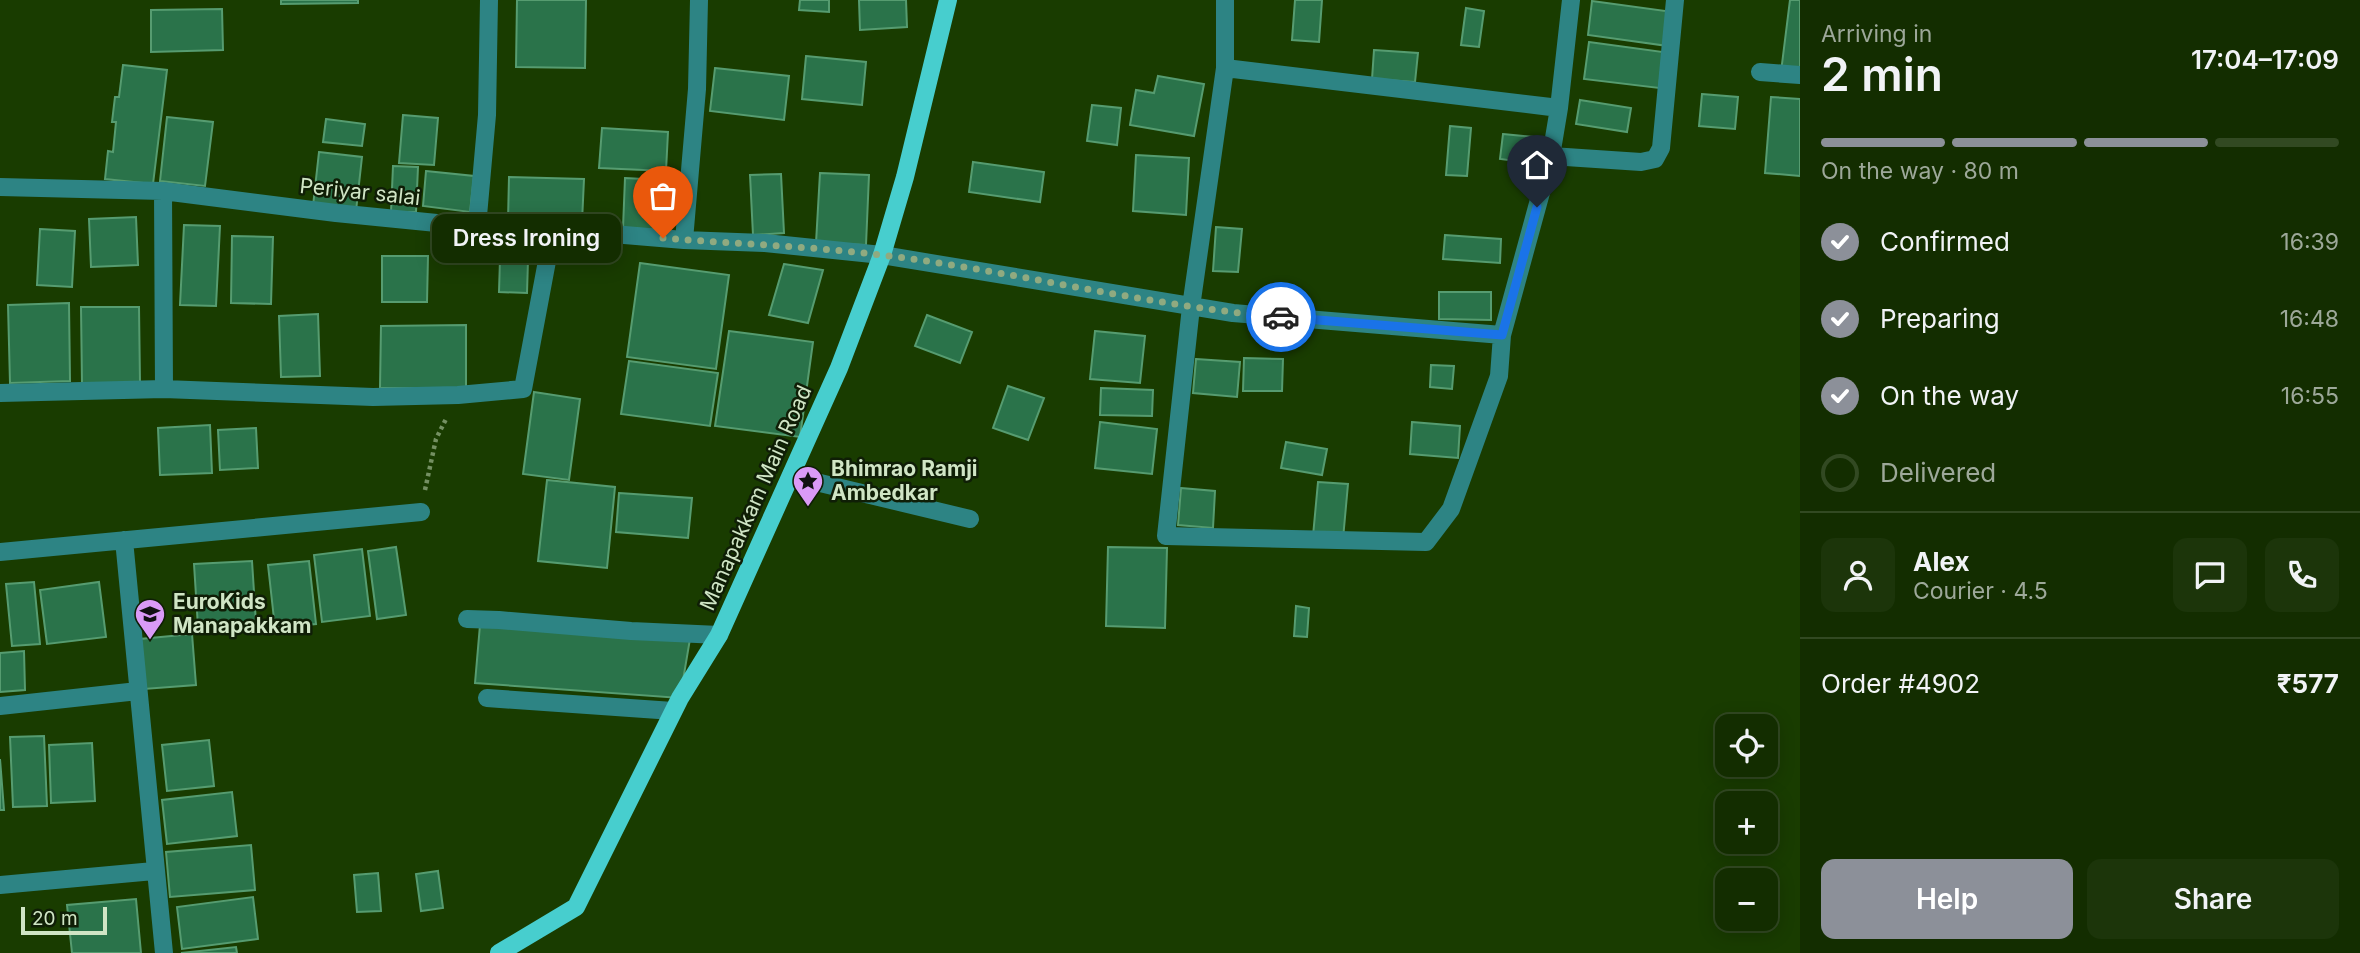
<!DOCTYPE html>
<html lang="en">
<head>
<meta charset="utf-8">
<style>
  body { margin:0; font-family:Inter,sans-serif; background:#1c350a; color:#f1f3f6; height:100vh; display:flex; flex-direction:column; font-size:26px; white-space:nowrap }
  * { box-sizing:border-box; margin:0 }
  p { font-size:23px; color:#9da899 }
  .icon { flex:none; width:38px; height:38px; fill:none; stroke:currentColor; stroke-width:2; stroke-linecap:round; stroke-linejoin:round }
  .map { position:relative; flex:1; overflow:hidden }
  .panel { display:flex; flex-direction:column; background:#132d00; width:560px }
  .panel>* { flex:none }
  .tools { position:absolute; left:1715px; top:714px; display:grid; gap:14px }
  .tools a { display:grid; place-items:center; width:63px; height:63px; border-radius:14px; background:#132d00; box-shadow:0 4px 18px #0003,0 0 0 2px #324922; font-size:35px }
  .scale { position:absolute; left:21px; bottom:18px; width:86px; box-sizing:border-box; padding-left:7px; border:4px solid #d0e5c5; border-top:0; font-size:19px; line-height:24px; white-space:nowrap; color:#d0e5c5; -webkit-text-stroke:5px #0f1e06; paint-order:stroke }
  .pin { position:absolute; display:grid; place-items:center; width:60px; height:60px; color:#fff; margin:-72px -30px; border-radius:50% 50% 50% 0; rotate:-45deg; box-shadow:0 0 7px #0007 }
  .pin .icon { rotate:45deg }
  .courier { position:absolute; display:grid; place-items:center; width:70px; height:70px; margin:-35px; border:5px solid #1a73e8; border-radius:50%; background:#fff; color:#222; box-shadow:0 2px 9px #0007 }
  .bubble { position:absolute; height:49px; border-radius:14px; background:#132d00; box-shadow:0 4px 18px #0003,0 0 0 2px #324922; font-size:23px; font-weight:600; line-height:49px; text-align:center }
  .summary em { font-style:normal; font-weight:600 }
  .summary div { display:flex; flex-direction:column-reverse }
  .summary { display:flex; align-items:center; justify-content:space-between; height:119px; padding:0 21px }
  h1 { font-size:46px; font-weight:600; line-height:52px }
  .bar { display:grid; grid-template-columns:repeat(4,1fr); gap:10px 7px; align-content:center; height:84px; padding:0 21px }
  .bar i { height:9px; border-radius:5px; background:#324922 }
  .bar .active { background:#8c9099 }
  .bar p { grid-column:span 4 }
  .line { display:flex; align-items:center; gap:18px; padding:0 21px; border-top:2px solid #324922 }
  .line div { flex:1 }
  .round { display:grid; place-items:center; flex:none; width:74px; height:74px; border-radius:14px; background:#1c350a }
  ol { padding:0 21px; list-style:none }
  li { display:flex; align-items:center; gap:21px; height:77px }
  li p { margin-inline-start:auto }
  li .icon { padding:7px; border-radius:50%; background:#8c9099; color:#fff; stroke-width:4 }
  li:last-child { color:#9da899 }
  li i { width:38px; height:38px; border:4px solid #324922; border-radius:50% }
  .cta { display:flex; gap:14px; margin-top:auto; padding:14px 21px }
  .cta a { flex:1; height:80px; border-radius:14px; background:#8c9099; color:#fff; font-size:28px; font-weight:600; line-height:80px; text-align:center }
  .cta a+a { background:#1c350a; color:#f1f3f6 }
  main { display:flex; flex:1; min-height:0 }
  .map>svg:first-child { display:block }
</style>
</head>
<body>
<main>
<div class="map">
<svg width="1800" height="953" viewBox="0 0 1800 953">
  <rect width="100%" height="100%" fill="#193c00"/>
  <path fill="#2a734a" stroke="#569c70" stroke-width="2" d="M281,0H358V3L281,4Z
    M517,0H586L585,68L516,67Z
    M800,0H829V12L799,10Z
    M859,0H906L907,27L860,30Z
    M1295,0H1322L1319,42L1292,40Z
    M1790,0H1800V74L1781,72Z
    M1592,1L1673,12L1668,46L1588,35Z
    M1466,8L1484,11L1479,47L1461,45Z
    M222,9L223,50L151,52V10Z
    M1589,42L1663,52L1659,88L1584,79Z
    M1374,50L1418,53L1415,82L1372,79Z
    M806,56L866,62L862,105L802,99Z
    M123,65L167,70L153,184L105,179L108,151L113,152L116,122H112L115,97H119Z
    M715,68L789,76L784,120L710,111Z
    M1158,76L1204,84L1194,136L1130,125L1136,90L1154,93Z
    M1702,94L1738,97L1735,129L1699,126Z
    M1771,97L1800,99V176L1765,173Z
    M1580,100L1631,108L1627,132L1576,124Z
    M1092,105L1121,108L1117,145L1087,141Z
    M403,115L438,118L434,165L399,163Z
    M167,117L213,122L205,186L160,181Z
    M326,119L365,124L362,146L323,142Z
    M1450,126L1471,128L1467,176L1446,175Z
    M602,128L668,132L666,171L599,168Z
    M1503,134L1544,138L1541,164L1500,159Z
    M319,152L362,157L356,211L313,206Z
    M1136,155L1189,158L1186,215L1133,211Z
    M973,162L1044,172L1040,202L969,192Z
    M393,166L418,167L416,212H391Z
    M426,171L474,176L470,212L423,206Z
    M820,173L869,175L866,245L816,243Z
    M781,174L784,233L753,235L750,175Z
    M509,177L584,179L582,222L508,220Z
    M625,178L661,180L659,230L623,228Z
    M136,217L138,265L91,267L89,219Z
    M184,225L220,226L216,306L180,305Z
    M1216,227L1242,229L1238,272L1213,271Z
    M40,229L75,231L72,287L37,285Z
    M1445,235L1501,239L1500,263L1443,259Z
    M232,236L273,237L271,304L231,303Z
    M382,256H428L427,302H382Z
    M500,259L528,260L527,293L499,292Z
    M640,263L729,275L716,369L627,357Z
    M784,264L823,270L808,323L769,315Z
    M1439,292H1491V320L1439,319Z
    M69,303L70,381L10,383L8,305Z
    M81,307H139L140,383L82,384Z
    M318,314L320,376L281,377L279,316Z
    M927,315L972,332L960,363L915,346Z
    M466,325V388H380L381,326Z
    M729,331L813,342L800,437L715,426Z
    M1095,331L1145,336L1140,383L1090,379Z
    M1244,358L1283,359L1282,391H1243Z
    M1196,359L1240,362L1237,397L1193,393Z
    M629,361L718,373L710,426L621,414Z
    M1431,365L1454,366L1452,389L1430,387Z
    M1008,386L1044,398L1028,440L993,428Z
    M1101,388L1153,390L1152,416L1100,415Z
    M534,392L580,399L569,480L523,474Z
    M1100,422L1157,429L1152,474L1095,468Z
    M1412,422L1460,426L1458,458L1410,454Z
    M210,425L212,473L160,475L158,428Z
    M256,428L258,468L220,470L218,430Z
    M1286,442L1327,449L1322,475L1281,468Z
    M547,480L615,487L607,568L538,561Z
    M1318,482L1348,484L1343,539L1313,536Z
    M1181,488L1215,491L1213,528L1178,525Z
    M619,493L692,498L688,538L616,532Z
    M396,547L406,615L377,619L368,551Z
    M1108,547L1167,548L1165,628L1106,626Z
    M362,549L370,616L322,622L314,555Z
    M252,561L256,623L198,627L194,564Z
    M309,561L316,624L275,628L268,565Z
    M34,582L40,644L12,646L6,584Z
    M99,582L106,637L47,644L40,590Z
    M1296,606L1309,608L1307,637L1294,636Z
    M480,625L690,639L680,698L475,683Z
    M192,634L196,685L144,689L140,639Z
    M24,651L25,690L0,692V653Z
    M44,736L47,806L13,807L10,737Z
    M209,740L214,786L167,791L162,745Z
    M92,743L95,801L51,803L49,745Z
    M0,759L4,810H0Z
    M232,792L237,836L167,844L162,800Z
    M251,845L255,890L170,897L166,852Z
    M438,871L443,908L421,911L416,874Z
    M378,873L381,911L357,912L354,875Z
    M253,897L258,939L182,949L177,907Z
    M136,899L141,953H72L67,905Z
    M236,947L237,953H181Z"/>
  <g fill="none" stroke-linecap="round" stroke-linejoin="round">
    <path stroke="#749062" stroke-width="4.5" stroke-dasharray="3.5 3.5" stroke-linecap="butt" d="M425,490L436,439L446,419"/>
    <path stroke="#2d8484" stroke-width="18" d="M1225,0V68L1191,307L1166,536L1426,542L1451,509L1499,376L1502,335L1551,156L1559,108L1571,0
      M1225,68L1559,108
      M1760,72L1800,75
      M1551,156L1641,162L1655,159L1661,148L1675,0
      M0,187L163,191L336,213L477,227L553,229L684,240L765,243L882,255L1233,313L1502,335
      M163,191L164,389
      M477,227L487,115L489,0
      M684,240L697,89L699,0
      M0,393L164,389L373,397L458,395L523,389L553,229
      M791,476L970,519
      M124,540L164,953
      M0,552L421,512
      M467,619L499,620L631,631L719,635
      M487,698L673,711
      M0,706L138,691
      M0,885L154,871"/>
    <path stroke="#47cece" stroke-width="18" d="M499,953L576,907L680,698L719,635L839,368L882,255L905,177L948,0"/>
  </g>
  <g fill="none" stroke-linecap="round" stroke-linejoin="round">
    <path stroke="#90aa80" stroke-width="7" stroke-dasharray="0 12.6" d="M663,238C735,244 808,246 881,255C1015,271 1146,306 1281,317"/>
    <path stroke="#1a73e8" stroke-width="9" d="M1281,317L1502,335L1537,207"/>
  </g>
  <defs>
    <g id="sight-pin" transform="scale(1.575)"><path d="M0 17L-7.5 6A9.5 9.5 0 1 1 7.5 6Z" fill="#da9af6" stroke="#0f1e06"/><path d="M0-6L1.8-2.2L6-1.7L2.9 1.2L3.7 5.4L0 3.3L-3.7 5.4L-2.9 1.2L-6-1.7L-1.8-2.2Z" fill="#111"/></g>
    <g id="school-pin" transform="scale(1.575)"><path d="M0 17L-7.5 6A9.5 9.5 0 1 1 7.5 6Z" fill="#da9af6" stroke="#0f1e06"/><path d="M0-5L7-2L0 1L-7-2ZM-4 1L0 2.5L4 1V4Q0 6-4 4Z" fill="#111"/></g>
  </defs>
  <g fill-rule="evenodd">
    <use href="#sight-pin" x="808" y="481"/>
    <use href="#school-pin" x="150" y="614"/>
  </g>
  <g text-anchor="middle" stroke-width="5" stroke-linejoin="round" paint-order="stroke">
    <g font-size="21" fill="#d0e5c5" stroke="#0f1e06">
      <text transform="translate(360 192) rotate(6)" y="7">Periyar salai</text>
      <text transform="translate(756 498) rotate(-66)" y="7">Manapakkam Main Road</text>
    </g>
    <g font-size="21" font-weight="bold" fill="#d0e5c5" stroke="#0f1e06" text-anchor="start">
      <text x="831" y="476">Bhimrao Ramji<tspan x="831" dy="24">Ambedkar</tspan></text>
      <text x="173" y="609">EuroKids<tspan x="173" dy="24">Manapakkam</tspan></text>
    </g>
  </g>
</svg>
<div class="tools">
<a><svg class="icon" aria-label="locate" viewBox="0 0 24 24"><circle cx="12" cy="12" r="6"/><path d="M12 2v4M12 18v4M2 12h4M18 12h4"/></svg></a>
<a>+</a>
<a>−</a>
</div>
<div class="scale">20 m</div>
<div class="pin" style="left:663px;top:238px;background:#ea580c"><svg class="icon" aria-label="bag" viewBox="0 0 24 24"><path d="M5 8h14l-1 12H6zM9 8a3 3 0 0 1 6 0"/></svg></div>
<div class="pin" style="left:1537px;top:207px;background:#1f2937"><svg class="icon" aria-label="home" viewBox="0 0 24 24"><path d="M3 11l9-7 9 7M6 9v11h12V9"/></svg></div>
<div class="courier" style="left:1281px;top:317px"><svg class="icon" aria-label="car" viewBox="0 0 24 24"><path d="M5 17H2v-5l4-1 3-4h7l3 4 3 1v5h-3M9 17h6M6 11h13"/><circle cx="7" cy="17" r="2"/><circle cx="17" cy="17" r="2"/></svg></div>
<div class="bubble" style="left:432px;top:214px;width:189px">Dress Ironing</div>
</div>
<section class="panel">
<div class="summary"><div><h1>2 min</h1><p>Arriving in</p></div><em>17:04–17:09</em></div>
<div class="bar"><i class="active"></i><i class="active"></i><i class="active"></i><i></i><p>On the way · 80 m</p></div>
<ol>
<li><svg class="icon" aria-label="check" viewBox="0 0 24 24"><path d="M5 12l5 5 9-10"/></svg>Confirmed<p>16:39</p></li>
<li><svg class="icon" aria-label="check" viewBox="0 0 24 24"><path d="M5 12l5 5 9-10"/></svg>Preparing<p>16:48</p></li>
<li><svg class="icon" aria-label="check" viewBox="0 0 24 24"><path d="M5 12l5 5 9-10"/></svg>On the way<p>16:55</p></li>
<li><i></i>Delivered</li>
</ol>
<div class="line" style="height:126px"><a class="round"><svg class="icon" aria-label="person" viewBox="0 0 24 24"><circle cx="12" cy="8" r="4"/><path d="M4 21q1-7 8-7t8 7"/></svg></a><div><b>Alex</b><p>Courier · 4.5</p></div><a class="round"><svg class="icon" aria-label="chat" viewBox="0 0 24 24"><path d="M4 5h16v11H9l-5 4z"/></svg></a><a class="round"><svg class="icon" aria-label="phone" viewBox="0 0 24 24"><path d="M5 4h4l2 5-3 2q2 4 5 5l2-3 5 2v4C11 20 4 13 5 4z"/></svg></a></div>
<div class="line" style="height:91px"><div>Order #4902</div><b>₹577</b></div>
<div class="cta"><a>Help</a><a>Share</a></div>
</section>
</main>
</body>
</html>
